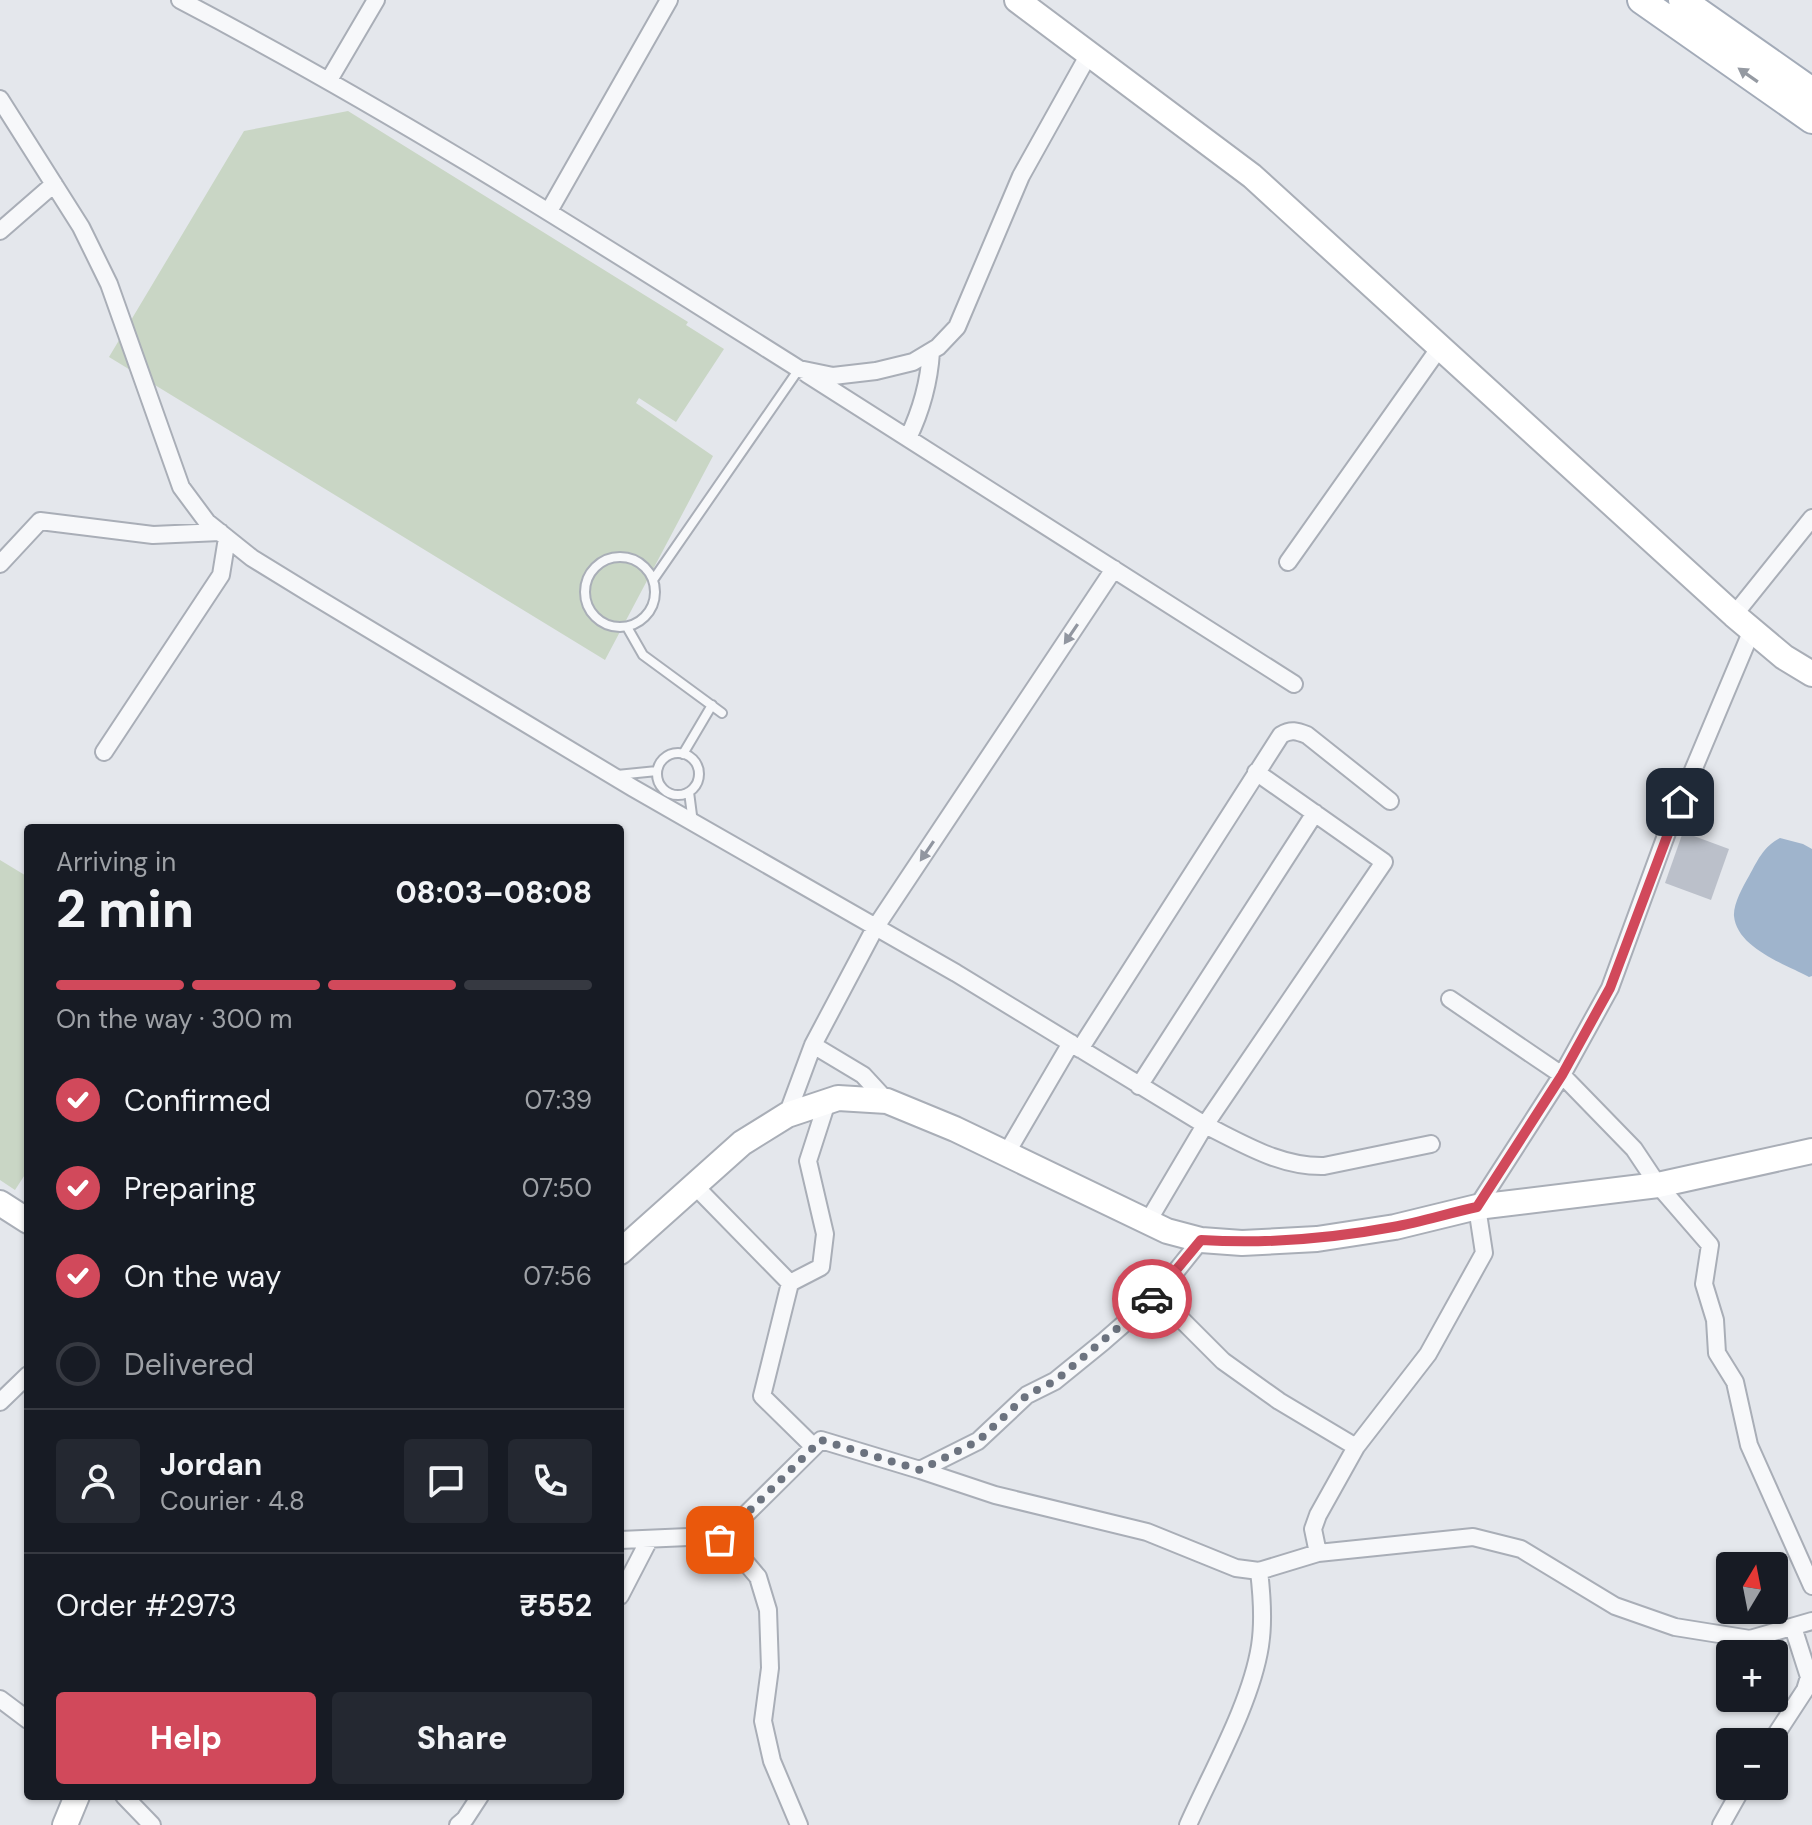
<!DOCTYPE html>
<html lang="en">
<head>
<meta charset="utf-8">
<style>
  body { margin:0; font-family:"DM Sans",sans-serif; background:#242831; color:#f1f3f6; height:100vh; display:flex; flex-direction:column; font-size:30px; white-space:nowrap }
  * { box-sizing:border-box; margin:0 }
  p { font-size:26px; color:#9ea1a6 }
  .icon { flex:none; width:44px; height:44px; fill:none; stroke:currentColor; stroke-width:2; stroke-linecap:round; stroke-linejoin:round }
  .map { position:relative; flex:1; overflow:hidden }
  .drawer { position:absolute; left:24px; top:824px; width:600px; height:976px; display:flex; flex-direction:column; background:#171b24; border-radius:8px; box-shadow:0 2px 6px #0004 }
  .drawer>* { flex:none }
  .needle { width:52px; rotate:10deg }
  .buttons { position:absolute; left:1716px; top:1552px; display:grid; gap:16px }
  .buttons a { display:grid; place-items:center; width:72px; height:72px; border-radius:8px; background:#171b24; box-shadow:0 2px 6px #0004; font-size:40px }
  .pin { position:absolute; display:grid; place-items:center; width:68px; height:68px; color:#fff; margin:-34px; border-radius:16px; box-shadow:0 4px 12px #0006 }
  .courier { position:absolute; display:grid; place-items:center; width:80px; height:80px; margin:-40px; border:6px solid #d1495b; border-radius:50%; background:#fff; color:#222; box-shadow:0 2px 10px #0007 }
  .headline em { font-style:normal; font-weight:800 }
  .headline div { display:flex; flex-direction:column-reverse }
  .headline { display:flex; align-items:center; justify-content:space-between; height:136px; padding:0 32px }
  h1 { font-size:52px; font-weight:800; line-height:60px }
  .bar { display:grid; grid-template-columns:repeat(4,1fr); gap:12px 8px; align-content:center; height:96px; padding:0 32px }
  .bar i { height:10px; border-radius:6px; background:#363941 }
  .bar .on { background:#d1495b }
  .bar p { grid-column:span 4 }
  .line { display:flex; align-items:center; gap:20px; padding:0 32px; border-top:2px solid #363941 }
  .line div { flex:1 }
  .round { display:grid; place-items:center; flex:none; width:84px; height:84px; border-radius:8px; background:#242831 }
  ol { padding:0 32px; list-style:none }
  li { display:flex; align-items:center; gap:24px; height:88px }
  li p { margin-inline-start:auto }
  li .icon { padding:8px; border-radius:50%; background:#d1495b; color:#fff; stroke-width:4 }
  li:last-child { color:#9ea1a6 }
  li i { width:44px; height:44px; border:4px solid #363941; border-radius:50% }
  .cta { display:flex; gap:16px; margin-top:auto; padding:16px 32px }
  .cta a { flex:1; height:92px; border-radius:8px; background:#d1495b; color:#fff; font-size:32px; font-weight:800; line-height:92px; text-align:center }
  .cta a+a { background:#242831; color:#f1f3f6 }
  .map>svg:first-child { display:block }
</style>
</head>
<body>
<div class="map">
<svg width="1812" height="1825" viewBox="0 0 1812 1825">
  <rect width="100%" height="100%" fill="#e4e7ec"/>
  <path fill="#c9d6c5" d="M348,111L688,322L686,325L724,349L676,422L639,398L636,403L713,456L605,660L109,357L244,131Z
    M0,860L28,877V1170L15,1190L0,1180Z"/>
  <path fill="#9fb4cc" d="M1780,838L1803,844L1812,849V976L1809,977C1785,964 1737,948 1734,916C1733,905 1743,886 1749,876C1758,860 1763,847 1780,838Z"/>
  <path fill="#bbc0ca" d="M1683,832L1729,849L1711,900L1665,883Z"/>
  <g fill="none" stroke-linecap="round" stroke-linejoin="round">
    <g stroke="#a9aeb7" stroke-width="12">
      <path id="lane" d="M585 592a35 35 0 1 1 70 0a35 35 0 1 1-70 0Z
        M653,580L799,369
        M627,627L643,655L722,713
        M657 774a21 21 0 1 1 42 0a21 21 0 1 1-42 0Z
        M683,754L712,705
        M617,775L657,771
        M689,792L693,823"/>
    </g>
    <g stroke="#a9aeb7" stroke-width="20">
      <path id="street" d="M180,0C393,111 596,241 799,369L833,376L876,371L913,362L938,347L957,327L1021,176L1089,54
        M329,80L376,0
        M0,99L81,227L109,284L181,487L207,522L252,558L309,593L633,788L956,973L1205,1125L1147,1223
        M549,211L669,0
        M0,231L54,184
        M807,374L1294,684
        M908,438C922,409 929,383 931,352
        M1288,562L1440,347
        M0,564L40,521L153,535L220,532
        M1734,615L1812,518
        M104,752L221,575L227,538
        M1256,772L1384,862L1205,1125C1244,1144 1280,1167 1324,1166L1431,1144
        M1450,999L1562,1075L1634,1149L1658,1185L1710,1245L1704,1284L1715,1320L1717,1353L1735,1382L1749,1445L1812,1586
        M813,1045L863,1075L887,1101
        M1080,1049L1281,735C1291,729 1297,731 1307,735L1390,801
        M1139,1086L1315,813
        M787,1115L813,1045L875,928L1114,569
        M1006,1154L1071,1043
        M695,1186L790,1283L762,1396L814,1447
        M790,1283L821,1267L825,1234L808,1161L827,1102
        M1157,1295L1223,1361L1279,1401L1356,1447
        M0,1402L28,1375
        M920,1470L995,1495L1147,1532L1236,1568L1259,1571L1318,1553L1473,1537L1521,1549L1615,1606L1675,1627L1750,1639L1812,1621
        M620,1540L711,1536L731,1545L758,1577L768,1610L770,1668L763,1721L772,1761L799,1825
        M720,1540L821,1440L920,1470L978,1441L1027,1395L1055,1381L1103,1342L1157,1295L1201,1240
        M1318,1553L1313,1529L1318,1515L1356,1447L1428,1354L1484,1253L1477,1207L1562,1075L1610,988L1668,830L1752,630
        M620,1596L649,1540
        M0,1699L28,1720
        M1771,1742L1805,1690L1809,1677L1793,1627
        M124,1796L152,1825
        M458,1825L465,1819L480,1796
        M1188,1825C1212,1771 1251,1703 1260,1646C1264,1621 1262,1596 1259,1571
        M1721,1825L1743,1786"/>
    </g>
    <g stroke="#a9aeb7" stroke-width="28">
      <path id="secondary" d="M1017,0L1252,176L1734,615L1784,657L1812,674
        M0,1203L28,1221
        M620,1252L742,1143L787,1115L838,1098L887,1101L955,1129L1167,1231L1201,1240L1242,1243L1317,1239L1395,1227L1477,1207L1658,1185L1812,1151
        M65,1825L77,1796"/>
    </g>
    <g stroke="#a3abb8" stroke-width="30">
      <path id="primary" d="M1641,0L1812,120
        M1682,0L1812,91"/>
    </g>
    <use href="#lane" stroke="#f7f8fa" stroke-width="8"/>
    <use href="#street" stroke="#f7f8fa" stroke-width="16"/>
    <use href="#secondary" stroke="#fff" stroke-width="24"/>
    <use href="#primary" stroke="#fff" stroke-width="26"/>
  </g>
  <defs><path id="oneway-solid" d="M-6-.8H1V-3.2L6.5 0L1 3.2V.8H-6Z" transform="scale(2)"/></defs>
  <use fill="#959aa2" href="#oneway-solid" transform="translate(1748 75) rotate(-145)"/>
  <g fill="#9196a0">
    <use href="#oneway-solid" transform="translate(1071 634) rotate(124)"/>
    <use href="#oneway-solid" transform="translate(927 851) rotate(124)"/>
  </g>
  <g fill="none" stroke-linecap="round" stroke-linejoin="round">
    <path stroke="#6c737f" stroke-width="8" stroke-dasharray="0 14.4" d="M720,1540L821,1440L920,1470L978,1441L1027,1395L1055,1381L1152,1299"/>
    <path stroke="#d1495b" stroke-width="10" d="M1152,1299L1201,1240C1266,1244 1329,1239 1393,1227C1421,1222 1449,1213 1477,1207L1562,1075L1610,988L1680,802"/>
  </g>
</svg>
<div class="buttons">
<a><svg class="needle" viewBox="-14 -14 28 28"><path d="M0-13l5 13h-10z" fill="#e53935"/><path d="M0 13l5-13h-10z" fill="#9ea1a6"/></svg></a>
<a>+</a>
<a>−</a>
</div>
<div class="pin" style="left:720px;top:1540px;background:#ea580c"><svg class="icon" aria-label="bag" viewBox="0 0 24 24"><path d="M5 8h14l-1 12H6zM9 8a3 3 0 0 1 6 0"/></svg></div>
<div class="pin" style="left:1680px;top:802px;background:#1f2937"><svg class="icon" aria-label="home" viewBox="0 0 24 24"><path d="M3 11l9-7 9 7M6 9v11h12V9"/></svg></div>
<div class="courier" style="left:1152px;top:1299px"><svg class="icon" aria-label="car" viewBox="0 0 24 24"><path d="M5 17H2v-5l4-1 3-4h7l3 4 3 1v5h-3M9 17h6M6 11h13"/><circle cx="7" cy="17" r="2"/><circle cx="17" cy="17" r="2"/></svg></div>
<section class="drawer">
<div class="headline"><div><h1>2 min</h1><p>Arriving in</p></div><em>08:03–08:08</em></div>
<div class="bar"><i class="on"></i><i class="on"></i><i class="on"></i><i></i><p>On the way · 300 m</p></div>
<ol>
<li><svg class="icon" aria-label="check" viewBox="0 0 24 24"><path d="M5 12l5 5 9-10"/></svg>Confirmed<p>07:39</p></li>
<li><svg class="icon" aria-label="check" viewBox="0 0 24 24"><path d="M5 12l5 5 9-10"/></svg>Preparing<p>07:50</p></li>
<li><svg class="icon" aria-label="check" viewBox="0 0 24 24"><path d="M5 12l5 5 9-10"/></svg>On the way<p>07:56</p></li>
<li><i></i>Delivered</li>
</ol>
<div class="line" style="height:144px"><a class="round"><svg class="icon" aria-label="person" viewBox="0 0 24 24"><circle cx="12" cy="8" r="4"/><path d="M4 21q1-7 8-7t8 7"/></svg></a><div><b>Jordan</b><p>Courier · 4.8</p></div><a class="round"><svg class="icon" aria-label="chat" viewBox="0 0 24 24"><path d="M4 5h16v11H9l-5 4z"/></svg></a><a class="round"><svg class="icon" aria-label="phone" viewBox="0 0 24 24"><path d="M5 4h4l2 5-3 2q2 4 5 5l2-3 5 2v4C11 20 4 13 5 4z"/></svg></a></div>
<div class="line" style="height:104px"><div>Order #2973</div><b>₹552</b></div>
<div class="cta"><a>Help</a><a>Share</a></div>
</section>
</div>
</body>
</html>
